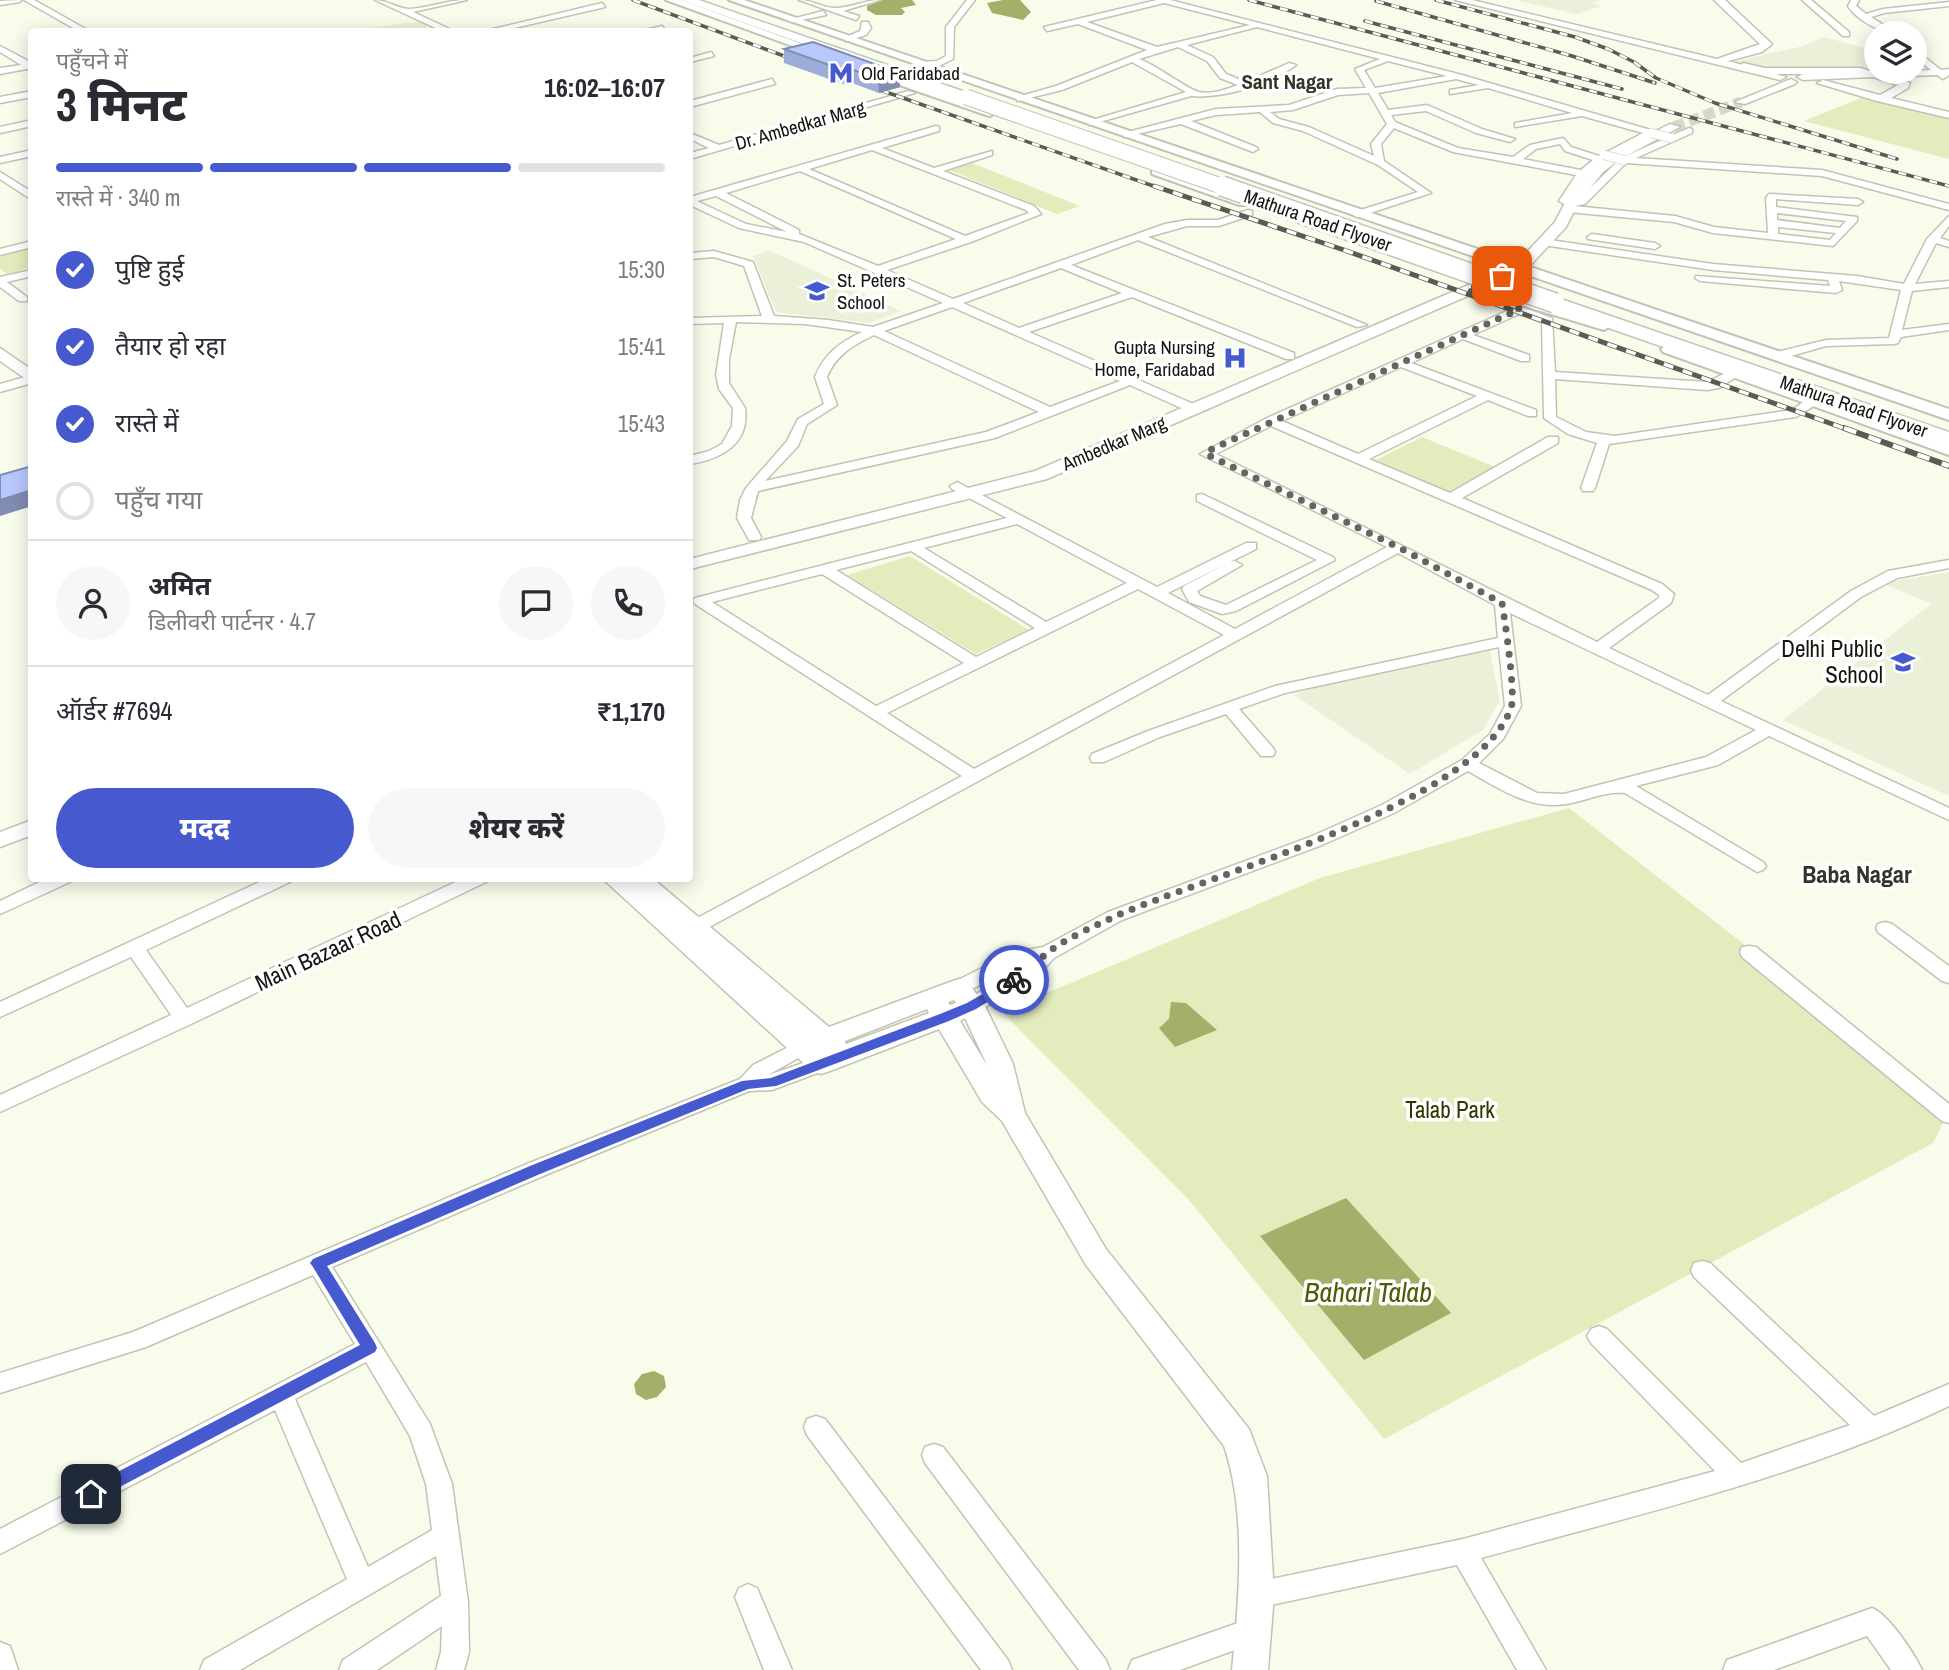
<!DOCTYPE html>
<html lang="hi">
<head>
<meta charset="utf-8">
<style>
  body { margin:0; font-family:"Archivo Narrow","Noto Sans Devanagari",sans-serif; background:#f7f7f7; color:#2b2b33; height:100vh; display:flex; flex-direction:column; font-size:26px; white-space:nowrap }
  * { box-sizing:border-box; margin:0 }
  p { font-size:23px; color:#7c7c81 }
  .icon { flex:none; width:38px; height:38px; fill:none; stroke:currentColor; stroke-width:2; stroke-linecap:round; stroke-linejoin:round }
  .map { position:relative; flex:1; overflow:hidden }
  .drawer { position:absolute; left:28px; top:28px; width:665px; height:854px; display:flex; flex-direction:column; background:#fff; border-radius:7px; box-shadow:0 4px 18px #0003 }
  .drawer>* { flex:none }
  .tools { position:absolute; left:1864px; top:21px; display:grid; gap:14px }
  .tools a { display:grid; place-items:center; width:63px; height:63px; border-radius:50%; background:#fff; box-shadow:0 4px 18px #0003; font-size:35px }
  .pin { position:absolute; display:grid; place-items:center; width:60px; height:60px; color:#fff; margin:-30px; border-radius:14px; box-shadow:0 4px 10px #0006 }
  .courier { position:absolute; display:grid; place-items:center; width:70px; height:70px; margin:-35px; border:5px solid #4759ce; border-radius:50%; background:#fff; color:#222; box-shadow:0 2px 9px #0007 }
  .head em { font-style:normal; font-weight:800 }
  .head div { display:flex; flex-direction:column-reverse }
  .head { display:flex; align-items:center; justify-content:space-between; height:119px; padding:0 28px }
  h1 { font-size:46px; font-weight:800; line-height:52px }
  .bar { display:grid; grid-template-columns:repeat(4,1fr); gap:10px 7px; align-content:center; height:84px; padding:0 28px }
  .bar i { height:9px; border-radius:5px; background:#e1e1e2 }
  .bar .current { background:#4759ce }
  .bar p { grid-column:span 4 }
  .line { display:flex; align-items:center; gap:18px; padding:0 28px; border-top:2px solid #e1e1e2 }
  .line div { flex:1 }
  .round { display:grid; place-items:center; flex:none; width:74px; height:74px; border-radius:37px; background:#f7f7f7 }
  ol { padding:0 28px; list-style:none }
  li { display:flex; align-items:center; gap:21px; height:77px }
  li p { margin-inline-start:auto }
  li .icon { padding:7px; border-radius:50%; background:#4759ce; color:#fff; stroke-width:4 }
  li:last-child { color:#7c7c81 }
  li i { width:38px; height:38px; border:4px solid #e1e1e2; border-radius:50% }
  .cta { display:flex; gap:14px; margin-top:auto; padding:14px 28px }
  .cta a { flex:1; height:80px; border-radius:42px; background:#4759ce; color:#fff; font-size:28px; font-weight:800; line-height:80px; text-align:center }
  .cta a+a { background:#f7f7f7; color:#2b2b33 }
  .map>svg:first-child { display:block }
</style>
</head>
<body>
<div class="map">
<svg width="1949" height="1670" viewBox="0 0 1949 1670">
  <rect width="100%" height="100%" fill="#f8fceb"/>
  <path fill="#ebf1d8" d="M1515,0H1601L1592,3L1602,6L1576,14Z
    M422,21L429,25L420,31L341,32Z
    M1824,37L1876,51V71L1805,76L1733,62L1803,46Z
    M769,250L901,311L869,323L776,312L753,256Z
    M1949,572V796L1783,720L1931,604L1882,583Z
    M1489,648L1500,701L1483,730L1410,774L1294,695L1324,684Z"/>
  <path fill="#e2ecbd" d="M1863,97L1949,118V159L1804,121Z
    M972,163L1080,206L1057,214L949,170Z
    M31,244V268L7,274L0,269V252Z
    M1422,437L1495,467L1449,492L1376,460Z
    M910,556L1029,630L976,654L847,575Z
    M1569,808L1949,1104V1111L1933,1143L1384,1439L1189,1200L1002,1012L1320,878Z"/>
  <path fill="#a3b069" d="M883,0H912L916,5L901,8L905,12L902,15H876L867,10V6Z
    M1003,0H1020L1031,12L1023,20L992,13L987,3Z
    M1171,1002L1186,1003L1217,1030L1175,1047L1159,1028L1169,1019Z
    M1346,1198L1451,1313L1364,1360L1260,1236Z
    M654,1371L664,1376L666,1387L657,1397L646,1400L636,1394L634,1384L642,1374Z"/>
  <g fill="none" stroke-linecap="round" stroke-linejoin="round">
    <path stroke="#d6d9ca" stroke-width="11" stroke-dasharray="11 5" stroke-linecap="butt" d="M1674,127L1741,102"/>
    <g stroke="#c0c4b4" stroke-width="3">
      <path id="minor" d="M21,0L20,2L0,5V1Z
        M24,0H34L91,32H80Z
        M375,0C387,0 398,9 409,9C428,8 447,0 467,0L413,12L456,32H444Z
        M799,0C812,0 821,7 833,8C848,9 865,0 880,0L843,11L859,16L856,20Z
        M967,0H975L954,27L953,59L939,66H919V62L937,61L946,56V27Z
        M1157,0H1170L1462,75L1654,131V135C1621,151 1588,165 1570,200H1578L1621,158L1689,128L1692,129V133L1636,158L1822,170L1949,204V210L1822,176L1626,163L1585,204L1574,206L1675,216L1714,227L1768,233L1766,198L1769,194L1858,199L1863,202L1858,205L1776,199V207L1857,217V221L1833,246L1713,233L1674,222L1568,212L1563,209L1567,206L1559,201L1576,175L1453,152L1394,128L1381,144L1384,161L1431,193L1358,217L1354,216V212L1418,192L1378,165L1303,131L1273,123L1260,112L1216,115L1191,121L1256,147L1258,149L1253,152L1181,124L1124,137V133L1216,109L1289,105L1337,89L1366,88L1355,69L1380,59L1257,27L1187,45L1213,57L1226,74L1246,82L1289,63L1296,65C1270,84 1223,99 1191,96L1089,125V121L1186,92L1132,62L1062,90L1017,101V97L1056,86L1147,50L1078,24L1047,31L1044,27ZM1164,3L1250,25L1157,47L1087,22ZM1178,47L1207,61L1220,78L1238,85C1227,89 1211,95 1199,92C1187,89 1156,65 1139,59ZM1388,61L1447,76L1375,88L1364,70ZM1456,79L1479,85L1450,90V94L1488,88L1572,113L1515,123V127L1582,116L1643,133L1599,156L1571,147L1563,138L1530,145L1513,157L1458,148L1395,122L1391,115L1426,111L1476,133L1510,142L1515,139L1482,129L1427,105L1388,110L1378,93ZM1369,93L1387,124L1371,144L1374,156L1309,127L1279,119L1270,112L1293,110L1338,95ZM1560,144L1565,151L1593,160L1581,170L1523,159L1536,149ZM1777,213L1846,221L1840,228L1777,220ZM1778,227L1836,233L1830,240L1778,234Z
        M1802,0H1811L1849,32V36H1843Z
        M1851,0H1859L1856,6L1866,14L1883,9L1949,2V6L1884,13L1871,17L1896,33C1881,34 1856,19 1848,6Z
        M602,3L605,7L497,32H481Z
        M823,11L826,15L792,22L788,20Z
        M862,22H868L871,28L866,35L846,41V37L860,31Z
        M662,26L665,30L644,32L645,30Z
        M0,46L32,63V68L0,74V68L21,65L0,52Z
        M1914,49L1941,70L1949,69V75L1943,79L1937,75L1881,77L1884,72L1931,70L1914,56Z
        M711,52L714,56L690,62V58Z
        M1743,63L1765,68H1861L1878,74L1874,77L1861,74H1765L1740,68Z
        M772,79L775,84L690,107V101Z
        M32,91V97L0,103V97Z
        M908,91L915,93L690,159V153L709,148L690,139V133L719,145Z
        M32,120V126L0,133V127Z
        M936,126L939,127V131L882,148L934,168L992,151V155L943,171L1034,206L1041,214L971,242L887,270L953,299L1165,224L1187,220H1218L1248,210L1252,211V215L1219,226H1187L1148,237L1367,325L1357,327L1138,240L1071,265L1294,353V359H1286L1132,297L1029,332L1198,406V412H1190L1130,385L995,438L758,491L751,518L761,537L759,540H749L737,518L740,500L746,488L787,441L798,419L824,404L815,377C824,354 840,342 862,332L805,324L736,322L729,359V383L745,408C750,444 721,459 690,464V456L709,451L722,444L732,426L733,408L719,389L716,375L724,323L690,324V318L762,316L744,266L714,257L690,259V253L714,251L753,262L774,316L828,320L873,327L943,303L804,242L739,228L690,205V197ZM872,150L1026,210L1029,213L965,236L809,169ZM800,171L956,239L878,266L799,234V230L726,193ZM716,196L787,232L746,224L697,201ZM1061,268L1122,293L1019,328L963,303ZM952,307L1120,381L1050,407L884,331ZM874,335L1039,412L986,432L765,481L798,446L807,424L837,405L827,377C836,355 853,345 874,335Z
        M32,150V156L0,163V157Z
        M0,172L32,192V200L0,179Z
        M1949,216V226L1940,238L1949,241V247L1936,243L1915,284L1949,281V287L1912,291L1902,330L1949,324V330L1901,337L1898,343L1894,344L1826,346L1777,360L1773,359V353L1826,340L1889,338L1901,290L1839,281L1842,290L1836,293L1700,281L1695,278L1696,276L1830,286L1828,280L1713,270L1543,245L1538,242L1543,239L1713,264L1857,276L1904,284L1927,239Z
        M1592,234L1655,243L1660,246L1655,249L1588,239L1587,237Z
        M32,241V247L0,255V249Z
        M32,270V276L7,282L27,297V301H19L0,287V277Z
        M1463,289H1471L1552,318L1555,372L1707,382L1732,370L1742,373L1719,388L1707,390L1555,379L1556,417L1586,432L1615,436L1792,410L1809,398H1817V404L1796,417L1609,444L1595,488L1593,491H1583L1581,488L1597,443L1568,434L1544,418L1542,322L1519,314L1473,335L1529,355V361H1521L1463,339L1411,363L1536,410V416H1528L1488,400L1369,459L1450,493L1548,437H1558V443L1462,498L1662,584L1674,594L1671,603L1609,648L1708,695L1851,591L1888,571L1949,560V568L1897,578L1861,597L1721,701L1949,808V820L1769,736L1718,765L1636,786L1763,862L1766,866L1763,870L1757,872L1625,793C1604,791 1586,801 1566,804C1530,810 1498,788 1468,771L1394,813L1322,845L1122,920L1054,958L1040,973L979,1011H965L962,1006L965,1001L1027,963L959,995L952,993L949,988L952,983L1014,952L1043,947L1108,912L1310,837L1382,805L1462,760L1490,734L1505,706L1499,647L1285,693L1239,709L1273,748L1275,752L1273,756H1261L1226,714L1160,737L1104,762H1092L1090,758L1092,754L1148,731L1275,686L1498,638L1495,605L1398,553L691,937H677L675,933L677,929L962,776L695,604L693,601L695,598L1007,518L952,489L950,486L957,482L1157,587L1246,543H1256V549L1168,593L1235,629L1387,547L1200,454L1267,418L1509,310L1463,293ZM1401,367L1477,396L1358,454L1282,421ZM1271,426L1652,590L1659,595V598L1597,642L1216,454ZM1017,524L1127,583L1046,622L924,548ZM911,551L1035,628L976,657L836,570ZM822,574L964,663L876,706L712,602ZM1138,589L1224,635L974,769L887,713ZM1510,613L1756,730L1706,757L1564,794L1537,793L1479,763L1503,739L1521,706Z
        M32,375V383L0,392V384Z
        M1202,494L1333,557L1335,560L1236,611L1222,614L1189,602L1182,589L1184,586L1230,562L1235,561L1242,565L1197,591L1200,596L1226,605L1317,560L1197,501V495Z
        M48,878H73L70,882L0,914V901Z
        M268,878H293L290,882L146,950L187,1008L464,878H489L486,882L191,1024L0,1112V1095L171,1015L131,957L0,1017V1002Z
        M1885,922L1892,924L1949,966V983L1942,981L1878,932L1876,928L1878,924Z
        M1749,946L1756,947L1949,1104V1123L1942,1121L1742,957L1740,952L1742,947Z
        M802,1040L809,1042L812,1047L809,1052L768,1075L821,1057L828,1059L831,1064L828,1069L772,1090L749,1091L543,1176L332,1267L430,1424L452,1484L468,1602L469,1652L464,1670H436L441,1652L442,1626L377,1670H339L343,1660L441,1596L436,1556L240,1670H200L204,1660L347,1579L275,1410L0,1554V1529L355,1344L313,1275L146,1347L0,1393V1373L133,1332L527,1164L740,1079L753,1065ZM366,1362L410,1436L426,1484L432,1530L368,1567L295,1399Z
        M1702,1261L1710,1263L1874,1416L1949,1384V1406C1802,1477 1639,1514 1481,1558L1546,1670H1517L1457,1565L1257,1608L1248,1604L1244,1595L1248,1586L1257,1582L1463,1539L1715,1471L1591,1343L1587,1336L1591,1329L1599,1326L1607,1329L1741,1463L1850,1425L1694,1277L1691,1270L1694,1263Z
        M816,1416L825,1419L1008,1660L1012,1670H981L807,1435L804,1427L807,1419Z
        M934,1444L943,1447L1106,1660L1110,1670H1079L925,1463L922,1455L925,1447Z
        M748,1584L757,1588L792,1670H764L735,1597L739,1588Z
        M1872,1608C1889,1615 1914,1653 1922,1670H1891L1867,1636L1774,1670H1723L1727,1660Z
        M1255,1617L1265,1621L1268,1630L1265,1639L1180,1670H1128L1132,1660Z
        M0,1642L10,1646L18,1670H0Z"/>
    </g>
    <g stroke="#c0c4b4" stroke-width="3">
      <path id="tertiary" d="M1455,0H1472L1717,59L1760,44L1714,0H1725L1772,44L1762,52L1728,61L1786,77L1780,80Z
        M1874,71L1910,83L1908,88L1891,98L1949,112V118L1877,101L1817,83L1823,80L1880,95L1898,85L1873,77L1803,80L1797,77L1803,74Z
        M1791,79L1797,82L1795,84L1745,104L1735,102Z
        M1670,124L1680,127L1620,159L1603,172L1577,205L1566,227L1525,271L1047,479L690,569V559L1035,471L1515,265L1555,222L1566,201L1595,166L1612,153Z
        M0,348L32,370V383L0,361Z
        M32,820V835L0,847V832Z
        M602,878H652L829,1027L950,982L959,979L968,982L985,1006L1013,1064L1025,1113L1106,1249L1249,1429L1267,1476L1274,1595L1268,1670H1232C1239,1600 1247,1513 1224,1446L1086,1265L1002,1121L982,1102L939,1029L830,1071L821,1074L812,1071ZM954,1000L956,1003L950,1005L948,1002ZM927,1009L929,1013L846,1044L845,1041ZM965,1018L988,1067L960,1021Z"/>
    </g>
    <g stroke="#c0c4b4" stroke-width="4">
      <path id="secondary" d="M666,0H681L838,57L828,59Z
        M729,0H744L1949,409V420Z
        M869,66L994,109L996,112L990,116L986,115L865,73L863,70Z
        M1157,167L1249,199L1251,202L1249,205H1239L1152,174V168Z
        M1527,297L1610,322L1612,325L1604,330L1521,305L1519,302L1521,299Z
        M1669,344L1949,444V455L1663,352L1661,349Z"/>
    </g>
    <g stroke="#c0c4b4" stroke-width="3">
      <path id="trunk" d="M681,0H699L971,94L973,97L966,101L961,100Z
        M1555,297L1949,432V446L1548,307L1545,303L1548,299Z"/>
    </g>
    <use href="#minor" fill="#fff" fill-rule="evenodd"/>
    <use href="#tertiary" fill="#fff" fill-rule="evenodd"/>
    <use href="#secondary" fill="#fff" fill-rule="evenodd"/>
    <use href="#trunk" fill="#fff" fill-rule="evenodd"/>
    <g stroke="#5a5c53" stroke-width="3.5">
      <path id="rail-far2" d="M633,0L803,63
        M1249,0L1949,186
        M1436,0L1575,37L1608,49L1634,62L1656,78L1715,103L1897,159
        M1376,1L1572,56L1655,83
        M1365,21L1622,89
        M866,85L1159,188"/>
    </g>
    <g stroke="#5a5c53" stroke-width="5">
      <path id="rail-far1" d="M1154,186L1344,250L1849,430"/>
    </g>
    <g stroke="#5a5c53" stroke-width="6">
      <path id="rail" d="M1844,428L1949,466"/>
    </g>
    <use href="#rail-far2" stroke="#fff" stroke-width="2.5" stroke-dasharray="8" stroke-linecap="butt"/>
    <use href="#rail-far1" stroke="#fff" stroke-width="3.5" stroke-dasharray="10" stroke-linecap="butt"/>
    <use href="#rail" stroke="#fff" stroke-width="4.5" stroke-dasharray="13" stroke-linecap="butt"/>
    <g stroke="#c0c4b4" stroke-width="10" stroke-linecap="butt">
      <path id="minor-bridge" d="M1651,133L1671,138
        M1604,155L1624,160"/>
    </g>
    <g stroke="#c0c4b4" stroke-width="17" stroke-linecap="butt">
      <path id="trunk-bridge-far1" d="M966,97L1227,188"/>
    </g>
    <g stroke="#c0c4b4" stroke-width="22" stroke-linecap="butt">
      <path id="trunk-bridge" d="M1222,186L1555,303"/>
    </g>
    <use href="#minor-bridge" stroke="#fff" stroke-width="9"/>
    <use href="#trunk-bridge-far1" stroke="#fff" stroke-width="15"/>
    <use href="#trunk-bridge" stroke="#fff" stroke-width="19"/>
  </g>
  <path fill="#9eacda" d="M813,42L900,87L879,93L852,83L846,85L784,63V49Z"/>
  <path fill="#818cb1" d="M851,69L852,83L846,85V71Z
    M900,73V87L879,93L878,79Z
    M32,490V506L0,516V500Z"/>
  <path fill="#b8c8fd" stroke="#818cb1" stroke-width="2" d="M813,42L900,73L878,79L851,69L846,71L784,49Z
    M32,466V490L0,500V475Z"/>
  <path fill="#4759ce" d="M1014,976L1018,977V983L976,1009L949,1021L776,1086L748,1089L540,1174L327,1266L375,1343L377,1348L375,1352L97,1499L91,1502L85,1499L83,1494L85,1489L360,1345L313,1267L310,1263L313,1259L530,1166L742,1081L771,1078L940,1014L967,1003Z"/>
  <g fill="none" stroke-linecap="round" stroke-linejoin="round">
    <path stroke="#63665c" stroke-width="7" stroke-dasharray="0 12.6" d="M1014,980C1026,972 1035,963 1046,954C1061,941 1098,924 1116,916C1208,875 1477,804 1511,708C1516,695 1505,621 1502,603L1398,547L1206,454L1210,450L1520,309L1467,290L1502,276"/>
  </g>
  <defs>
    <g id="metro-bare" transform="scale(1.89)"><path d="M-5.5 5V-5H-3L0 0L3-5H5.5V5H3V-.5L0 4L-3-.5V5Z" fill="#4759ce" stroke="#fff" stroke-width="2.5" paint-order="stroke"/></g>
    <g id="school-bare" transform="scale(1.89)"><path d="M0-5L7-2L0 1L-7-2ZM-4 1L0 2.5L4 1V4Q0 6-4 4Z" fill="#4759ce" stroke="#fff" stroke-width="2.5" paint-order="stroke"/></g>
    <g id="hospital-bare" transform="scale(1.89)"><path d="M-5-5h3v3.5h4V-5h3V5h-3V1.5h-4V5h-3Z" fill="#4759ce" stroke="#fff" stroke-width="2.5" paint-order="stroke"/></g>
  </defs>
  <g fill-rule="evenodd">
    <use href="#metro-bare" x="841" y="73"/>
    <use href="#school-bare" x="817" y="291"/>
    <use href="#hospital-bare" x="1235" y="358"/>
    <use href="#school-bare" x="1903" y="662"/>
  </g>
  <g text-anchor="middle" stroke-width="7" stroke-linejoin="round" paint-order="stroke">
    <g font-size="19" fill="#13150f" stroke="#fff" text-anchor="start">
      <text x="861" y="80">Old Faridabad</text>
      <text x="837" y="287">St. Peters<tspan x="837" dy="22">School</tspan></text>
      <text x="1215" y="354" text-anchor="end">Gupta Nursing<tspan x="1215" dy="22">Home, Faridabad</tspan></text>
    </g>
    <g font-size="19" fill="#13150f" stroke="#fff">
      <text transform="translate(800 125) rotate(-16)" y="7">Dr. Ambedkar Marg</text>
      <text transform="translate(1318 220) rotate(19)" y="7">Mathura Road Flyover</text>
      <text transform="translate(1854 406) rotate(19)" y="7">Mathura Road Flyover</text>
      <text transform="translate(1114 443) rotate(-23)" y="7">Ambedkar Marg</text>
    </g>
    <g font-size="21" font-weight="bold" fill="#323528" stroke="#fff">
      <text x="1287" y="89">Sant Nagar</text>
    </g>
    <g font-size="23" fill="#13150f" stroke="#fff" text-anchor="end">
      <text x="1883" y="657">Delhi Public<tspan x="1883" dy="26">School</tspan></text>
    </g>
    <g font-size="23" fill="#13150f" stroke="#fff">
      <text transform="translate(328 951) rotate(-25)" y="8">Main Bazaar Road</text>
    </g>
    <g font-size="23" fill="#2f3600" stroke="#fff">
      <text x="1450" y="1118">Talab Park</text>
    </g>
    <g font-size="24" font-weight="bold" fill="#323528" stroke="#fff">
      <text x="1857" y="883">Baba Nagar</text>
    </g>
    <g font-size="28" font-style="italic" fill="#505b05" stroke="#fff">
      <text x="1368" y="1302">Bahari Talab</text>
    </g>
  </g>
</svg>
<div class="tools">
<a><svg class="icon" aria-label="layers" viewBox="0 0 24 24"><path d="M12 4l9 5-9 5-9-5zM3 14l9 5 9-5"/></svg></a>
</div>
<div class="pin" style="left:1502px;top:276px;background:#ea580c"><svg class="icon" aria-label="bag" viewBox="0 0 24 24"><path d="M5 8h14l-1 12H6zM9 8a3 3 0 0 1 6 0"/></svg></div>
<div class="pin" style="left:91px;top:1494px;background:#1f2937"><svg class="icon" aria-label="home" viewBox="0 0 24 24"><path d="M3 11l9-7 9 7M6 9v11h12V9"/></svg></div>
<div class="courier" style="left:1014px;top:980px"><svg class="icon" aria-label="bike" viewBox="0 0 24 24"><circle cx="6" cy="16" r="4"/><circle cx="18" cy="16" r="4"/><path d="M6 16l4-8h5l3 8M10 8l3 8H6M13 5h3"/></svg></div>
<section class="drawer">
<div class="head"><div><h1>3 मिनट</h1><p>पहुँचने में</p></div><em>16:02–16:07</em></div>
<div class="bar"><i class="current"></i><i class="current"></i><i class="current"></i><i></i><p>रास्ते में · 340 m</p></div>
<ol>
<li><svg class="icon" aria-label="check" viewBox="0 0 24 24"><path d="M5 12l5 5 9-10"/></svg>पुष्टि हुई<p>15:30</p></li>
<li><svg class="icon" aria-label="check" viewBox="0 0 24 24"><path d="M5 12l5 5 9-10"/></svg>तैयार हो रहा<p>15:41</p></li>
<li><svg class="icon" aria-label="check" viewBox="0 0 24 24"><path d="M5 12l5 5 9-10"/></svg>रास्ते में<p>15:43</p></li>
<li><i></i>पहुँच गया</li>
</ol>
<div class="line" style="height:126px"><a class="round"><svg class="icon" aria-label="person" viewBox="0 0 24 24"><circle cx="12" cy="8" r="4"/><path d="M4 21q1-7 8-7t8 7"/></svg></a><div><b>अमित</b><p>डिलीवरी पार्टनर · 4.7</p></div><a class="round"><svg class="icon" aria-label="chat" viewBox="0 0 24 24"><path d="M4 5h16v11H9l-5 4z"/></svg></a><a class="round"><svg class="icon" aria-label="phone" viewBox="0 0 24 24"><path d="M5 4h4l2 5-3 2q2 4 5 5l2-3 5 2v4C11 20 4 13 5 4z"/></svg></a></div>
<div class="line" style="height:91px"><div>ऑर्डर #7694</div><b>₹1,170</b></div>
<div class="cta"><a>मदद</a><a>शेयर करें</a></div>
</section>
</div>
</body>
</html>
